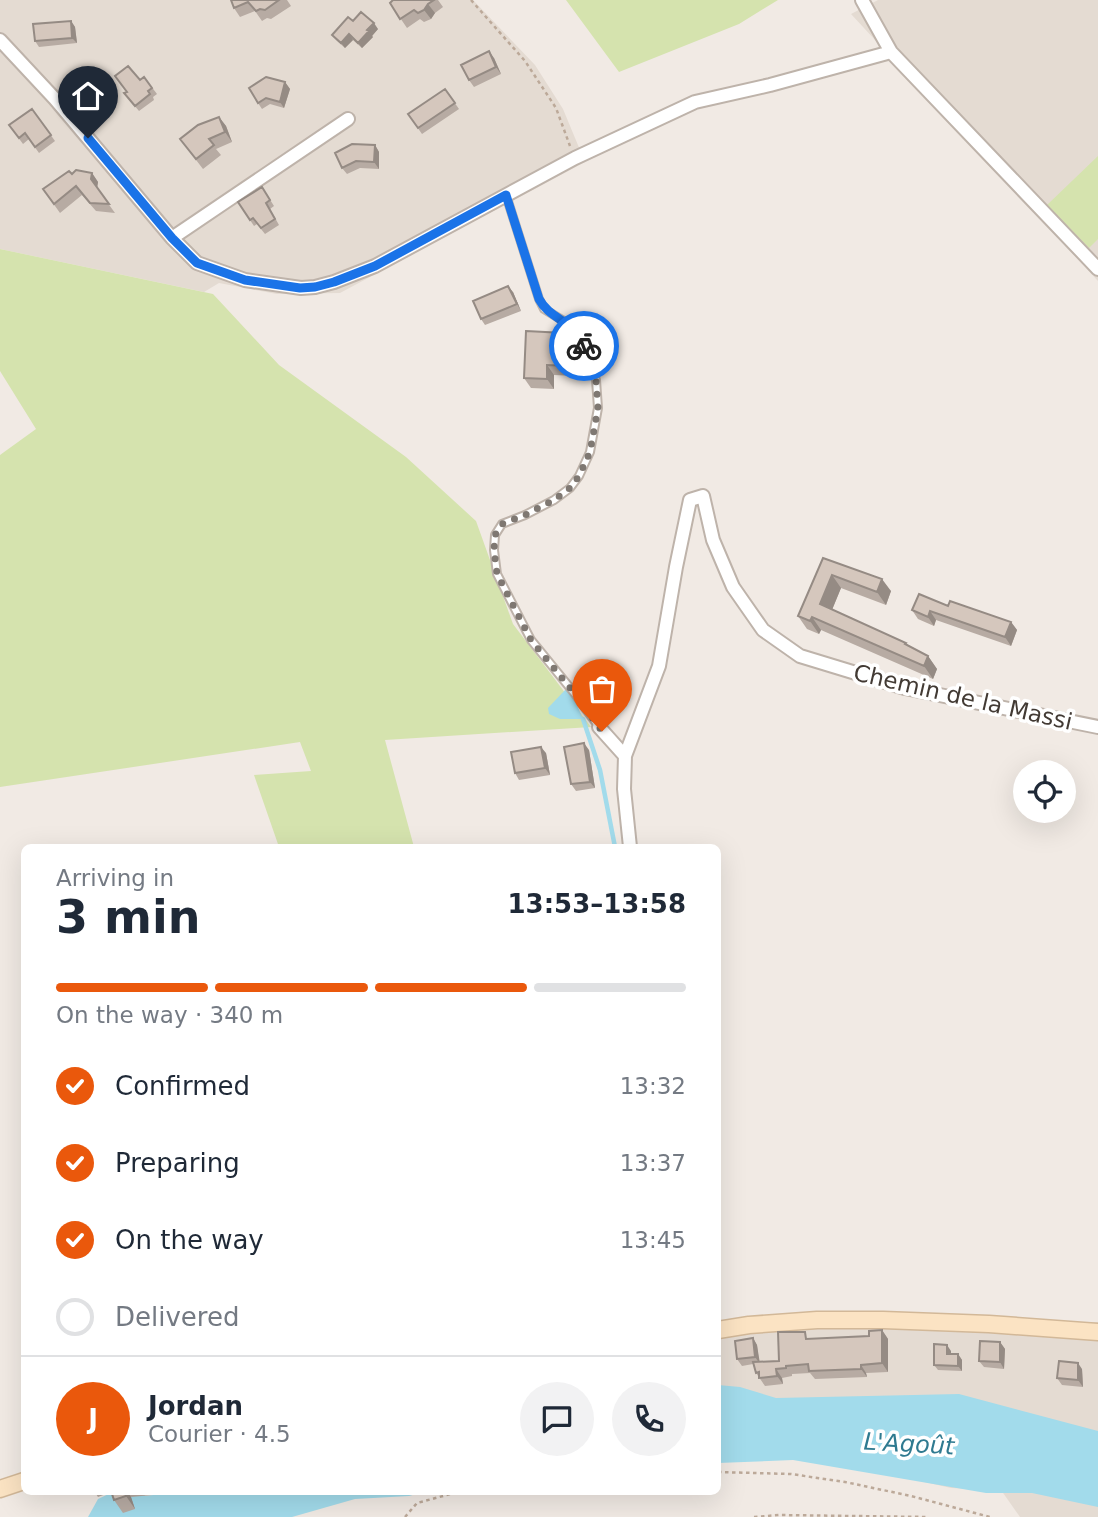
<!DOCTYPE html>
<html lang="en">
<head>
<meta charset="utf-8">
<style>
  body { margin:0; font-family:"DejaVu Sans",sans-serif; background:#f2f2f3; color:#1f2937; height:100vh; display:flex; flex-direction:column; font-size:26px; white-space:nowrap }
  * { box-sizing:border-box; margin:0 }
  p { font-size:23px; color:#747a83 }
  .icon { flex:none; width:38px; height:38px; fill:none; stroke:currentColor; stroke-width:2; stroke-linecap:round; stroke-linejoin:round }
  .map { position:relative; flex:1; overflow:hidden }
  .sheet { position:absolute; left:21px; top:844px; width:700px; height:651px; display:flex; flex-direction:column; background:#fff; border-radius:10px; box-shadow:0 7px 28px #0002 }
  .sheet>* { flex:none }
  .controls { position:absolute; left:1013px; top:760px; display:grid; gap:14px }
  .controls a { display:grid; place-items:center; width:63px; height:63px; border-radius:50%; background:#fff; box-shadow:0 7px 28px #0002; font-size:35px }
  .pin { position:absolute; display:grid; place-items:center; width:60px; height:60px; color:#fff; margin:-72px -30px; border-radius:50% 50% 50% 0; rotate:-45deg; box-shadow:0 0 7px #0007 }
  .pin .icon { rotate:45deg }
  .courier { position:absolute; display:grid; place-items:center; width:70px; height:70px; margin:-35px; border:5px solid #1a73e8; border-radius:50%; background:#fff; color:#222; box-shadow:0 2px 9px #0007 }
  .summary em { font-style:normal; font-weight:800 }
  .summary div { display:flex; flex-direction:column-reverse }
  .summary { display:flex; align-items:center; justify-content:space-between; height:119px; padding:0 35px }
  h1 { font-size:46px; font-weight:800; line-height:52px }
  .bar { display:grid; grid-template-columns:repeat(4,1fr); gap:10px 7px; align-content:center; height:84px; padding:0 35px }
  .bar i { height:9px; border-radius:5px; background:#e0e1e3 }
  .bar .on { background:#ea580c }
  .bar p { grid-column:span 4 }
  .line { display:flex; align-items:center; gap:18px; padding:0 35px; border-top:2px solid #e0e1e3 }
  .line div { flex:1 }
  .round { display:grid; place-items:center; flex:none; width:74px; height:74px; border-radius:37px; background:#f2f2f3 }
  ol { padding:0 35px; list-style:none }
  li { display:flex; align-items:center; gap:21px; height:77px }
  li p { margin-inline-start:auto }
  li .icon { padding:7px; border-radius:50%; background:#ea580c; color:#fff; stroke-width:4 }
  li:last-child { color:#747a83 }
  li i { width:38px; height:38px; border:4px solid #e0e1e3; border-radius:50% }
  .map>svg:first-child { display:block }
</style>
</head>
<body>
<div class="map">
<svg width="1098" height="1517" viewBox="0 0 1098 1517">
  <rect width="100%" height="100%" fill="#f1eae4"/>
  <path fill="#e4dbd2" d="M0,0H473L535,65L563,109L585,162L340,293L277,294L219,283L204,292L0,249Z
    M878,0H1098V281L851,14Z
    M1098,1322V1517H1020L1001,1490L951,1488L718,1435V1323Z"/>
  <path fill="#d5e3ae" d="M566,0H778L739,24L619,72Z
    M1098,156V239L1089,248L1047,205Z
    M0,249L213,294L279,365L406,457L476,521L513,624L591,727L385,740L414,847H279L254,775L311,771L300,742L0,787V455L36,429L0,371Z"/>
  <path fill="#a2dbeb" d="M566,689L576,703L583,719H560L549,714L548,708Z
    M718,1385L740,1387L776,1398L959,1394L1098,1431V1507L1032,1493H986L793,1460L718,1463Z
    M115,1491H143L145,1496L185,1491H427L409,1496L355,1499L292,1517H88L98,1499Z"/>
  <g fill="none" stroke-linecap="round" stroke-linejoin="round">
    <path stroke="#a2dbeb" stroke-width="4.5" d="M583,719L600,770L615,847"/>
    <g stroke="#beb3aa" stroke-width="10">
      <path id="lane" d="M506,195L539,299L544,309L572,326L581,339L596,380L598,408L590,452L579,476L570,488L554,500L525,515L502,524L495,535L494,550L497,574L531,640L575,694L599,727"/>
    </g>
    <g stroke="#beb3aa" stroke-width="16">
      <path id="street" d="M862,0L891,52L1098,269
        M0,40L55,99L172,238L197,263L245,280L301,288L315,287L334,282L375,266L575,158L695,102L770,85L891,52
        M172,238L348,119
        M599,727L625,756
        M630,847L624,789L625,756L659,666L676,567L690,500L703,496L713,540L733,587L763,630L800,656L905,688L1098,727"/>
    </g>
    <g stroke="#d2b898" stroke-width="19">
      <path id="secondary" d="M718,1330L749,1325L817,1320H883L989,1324L1098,1332
        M0,1489L24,1481"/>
    </g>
    <path stroke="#bca999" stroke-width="2.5" stroke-dasharray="3.5 3.5" stroke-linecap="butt" d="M471,0L525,61L556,108L570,146
      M718,1472L791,1474L845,1482L911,1496L990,1517
      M405,1517L417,1503L454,1493L476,1491
      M754,1517L779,1515L928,1517"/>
    <use href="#lane" stroke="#fff" stroke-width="6"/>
    <use href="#street" stroke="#fff" stroke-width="12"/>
    <use href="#secondary" stroke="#fbe3c3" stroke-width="16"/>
  </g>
  <path fill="#b7aba3" d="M231,0H287L291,6L271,19L267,18L262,21L255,11L240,17L234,8Z
    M393,0H438L443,7L435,13L431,19L424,22L420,19L407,28L390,3Z
    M71,21L75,27L77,43L39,47L35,41Z
    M353,21L378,29L372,36L373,37L362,48L353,40L345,48L336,40L332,35Z
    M494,58L501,74L474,87L469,80Z
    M115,76L140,80L144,77L157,94L153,97L154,100L139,111L124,93L127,92Z
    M285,82L290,89L284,108L270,104L262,109L258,103Z
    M445,89L459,109L422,134L408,114Z
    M32,109L55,141L39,153L29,139L23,144L9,125Z
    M219,117L226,126L232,142L216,149L221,155L203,169L180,139Z
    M375,145L379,152V169L360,168L347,174L342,168Z
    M92,173L98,182L97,188L115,213L96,211L82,195L60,213L43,189L72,174Z
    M262,187L274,206L270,209L279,225L265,234L257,224L254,226L238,202Z
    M513,292L521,311L485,325L481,319Z
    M566,335L576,345L577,376L554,375V389L531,388L524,378Z
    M823,558L891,591L886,605L841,588L832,610L906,643L908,645L928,656L937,669L933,679L821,630L819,634L807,629L798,616Z
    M948,606L1011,622L1017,630L1011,646L936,620L934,626L918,619L912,610Z
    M589,750L595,788L576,791L571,784Z
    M546,753L550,775L519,780L515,773Z
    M882,1330L888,1339V1372L866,1373L867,1377L815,1379L810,1373L792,1374V1376L782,1378L783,1384L765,1386L756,1373L753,1364L742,1366L737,1359L753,1338L757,1345L759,1362L779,1361L810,1339L869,1336Z
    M1000,1342L1005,1349L1004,1369L984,1367L979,1361Z
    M951,1351V1354H958L962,1360V1371L938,1370L934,1365Z
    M1082,1369L1083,1387L1062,1385L1057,1378Z
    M94,1491H165L152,1495L131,1497L135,1509L123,1513L114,1500L111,1492L98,1497Z"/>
  <path fill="#958b84" d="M428,4L435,13L431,19L424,10Z
    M71,21L75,27L77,43L72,38Z
    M374,23L378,29L372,36L373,37L362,48L358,43Z
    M349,34L353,40L345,48L341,43Z
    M489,51L494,58L501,74L496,67Z
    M285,82L290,89L284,108L280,102Z
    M219,117L226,126L232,142L225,132Z
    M375,145L379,152V169L374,162Z
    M92,173L98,182L97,188L91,179Z
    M508,286L513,292L521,311L517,304Z
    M564,333L570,340V335L576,345L577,376L570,366Z
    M547,365L554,375V389L547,379Z
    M832,575L841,588L829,617L820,604Z
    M882,579L891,591L886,605L877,592Z
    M930,611L936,620L934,626L928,617Z
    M812,617L821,630L819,634L810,621Z
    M1011,622L1017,630L1011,646L1005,637Z
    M928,656L937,669L933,679L924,666Z
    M584,743L589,750L595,788L590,782Z
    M541,747L546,753L550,775L545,768Z
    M882,1330L888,1339V1372L882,1363Z
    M753,1338L757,1345L760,1364L755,1357Z
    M1000,1342L1005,1349L1004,1369L1000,1362Z
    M947,1345L951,1351V1360L947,1354Z
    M958,1354L962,1360V1371L958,1366Z
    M1078,1363L1082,1369L1083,1387L1078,1380Z
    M861,1365L866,1373L867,1377L861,1369Z
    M776,1369L782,1378L783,1384L777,1376Z
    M124,1491H127L131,1497L135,1509L126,1496Z"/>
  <path fill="#d5c7bd" stroke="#958b84" stroke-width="2" d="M231,0H279L265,10L260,9L256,11L248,2L234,8Z
    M393,0H434L428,4L424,10L418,13L414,10L400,19L390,3Z
    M361,12L374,23L367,30L369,31L358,43L349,34L341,43L332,35L348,17L353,21Z
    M71,21L72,38L35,41L33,24Z
    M489,51L496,67L469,80L461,65Z
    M128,66L140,80L144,77L152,88L148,91L150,94L135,106L124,93L127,92L115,76Z
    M266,77L285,82L280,102L266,98L258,103L249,88Z
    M445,89L455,103L418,128L408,114Z
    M32,109L51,135L35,147L25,133L19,138L9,125Z
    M219,117L225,132L209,139L214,145L196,159L180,139L198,125Z
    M352,144L375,145L374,162L356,161L342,168L335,153Z
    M76,170L92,173L91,179L109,204L90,203L76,186L54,204L43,189L69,171L72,174Z
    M262,187L270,200L266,203L275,219L261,228L253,218L250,220L238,202Z
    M508,286L517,304L481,319L473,301Z
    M526,331L564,333V335H570V366L547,365V379L524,378Z
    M823,558L882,579L877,592L832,575L820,604L906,643L905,644L928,656L924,666L812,617L810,621L798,616Z
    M919,594L948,606L950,601L1011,622L1005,637L930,611L928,617L912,610Z
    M584,743L590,782L571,784L564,747Z
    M541,747L545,768L515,773L511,752Z
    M882,1330V1363L861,1365V1369L809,1371L808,1364L786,1366V1368L776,1369L777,1376L759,1378V1372L756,1373L753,1362L779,1361L778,1332H805L806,1339L869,1336V1331Z
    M753,1338L755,1357L737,1359L735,1341Z
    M980,1341L1000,1342V1362L979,1361Z
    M934,1344L947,1345V1354H958V1366L934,1365Z
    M1059,1361L1078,1363V1380L1057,1378Z
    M111,1491H124L126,1496L114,1500Z"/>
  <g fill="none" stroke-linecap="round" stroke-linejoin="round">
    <path stroke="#7f7872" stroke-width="7" stroke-dasharray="0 12.6" d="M584,346L596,380L598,408L590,452L579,476L570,488L554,500L525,515L502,524L495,535L494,550L497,574L531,640L575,694L602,731"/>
    <path stroke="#1a73e8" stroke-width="9" d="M88,138L172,238L197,263L245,280L300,288L315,287L334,282L375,266L506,195L539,299C551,321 573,319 584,346"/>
  </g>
  <g text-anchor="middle" stroke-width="7" stroke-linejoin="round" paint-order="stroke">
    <g font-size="23" fill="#423a34" stroke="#fff">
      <text transform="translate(963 697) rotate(13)" y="8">Chemin de la Massi</text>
    </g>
    <g font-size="24" font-style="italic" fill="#2f7a90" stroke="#fff">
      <text transform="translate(909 1444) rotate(3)" y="8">L'Agoût</text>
    </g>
  </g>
</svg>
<div class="controls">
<a><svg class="icon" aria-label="locate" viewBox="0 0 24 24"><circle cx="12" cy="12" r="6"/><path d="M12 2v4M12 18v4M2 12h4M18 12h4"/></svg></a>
</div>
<div class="pin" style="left:602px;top:731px;background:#ea580c"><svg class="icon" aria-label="bag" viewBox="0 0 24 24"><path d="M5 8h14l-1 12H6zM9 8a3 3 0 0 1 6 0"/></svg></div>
<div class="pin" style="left:88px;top:138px;background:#1f2937"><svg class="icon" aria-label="home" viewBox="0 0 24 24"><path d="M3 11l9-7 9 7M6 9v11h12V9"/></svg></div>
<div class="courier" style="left:584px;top:346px"><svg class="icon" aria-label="bike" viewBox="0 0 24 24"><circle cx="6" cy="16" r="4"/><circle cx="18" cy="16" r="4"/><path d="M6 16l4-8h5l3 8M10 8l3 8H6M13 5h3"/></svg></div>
<section class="sheet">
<div class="summary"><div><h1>3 min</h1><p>Arriving in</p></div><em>13:53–13:58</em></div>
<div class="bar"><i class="on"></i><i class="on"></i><i class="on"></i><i></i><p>On the way · 340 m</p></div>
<ol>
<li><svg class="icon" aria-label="check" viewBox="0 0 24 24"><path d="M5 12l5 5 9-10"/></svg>Confirmed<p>13:32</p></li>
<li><svg class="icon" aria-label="check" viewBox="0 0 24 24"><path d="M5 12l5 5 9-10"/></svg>Preparing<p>13:37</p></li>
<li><svg class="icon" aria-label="check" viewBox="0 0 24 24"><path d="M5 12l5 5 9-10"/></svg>On the way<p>13:45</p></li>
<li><i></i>Delivered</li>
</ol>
<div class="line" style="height:126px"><b class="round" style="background:#ea580c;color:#fff">J</b><div><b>Jordan</b><p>Courier · 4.5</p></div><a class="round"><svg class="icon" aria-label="chat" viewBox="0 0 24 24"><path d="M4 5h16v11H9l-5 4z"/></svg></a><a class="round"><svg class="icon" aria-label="phone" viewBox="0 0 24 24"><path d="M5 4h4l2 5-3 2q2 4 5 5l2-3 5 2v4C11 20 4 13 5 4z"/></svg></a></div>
</section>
</div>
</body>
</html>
